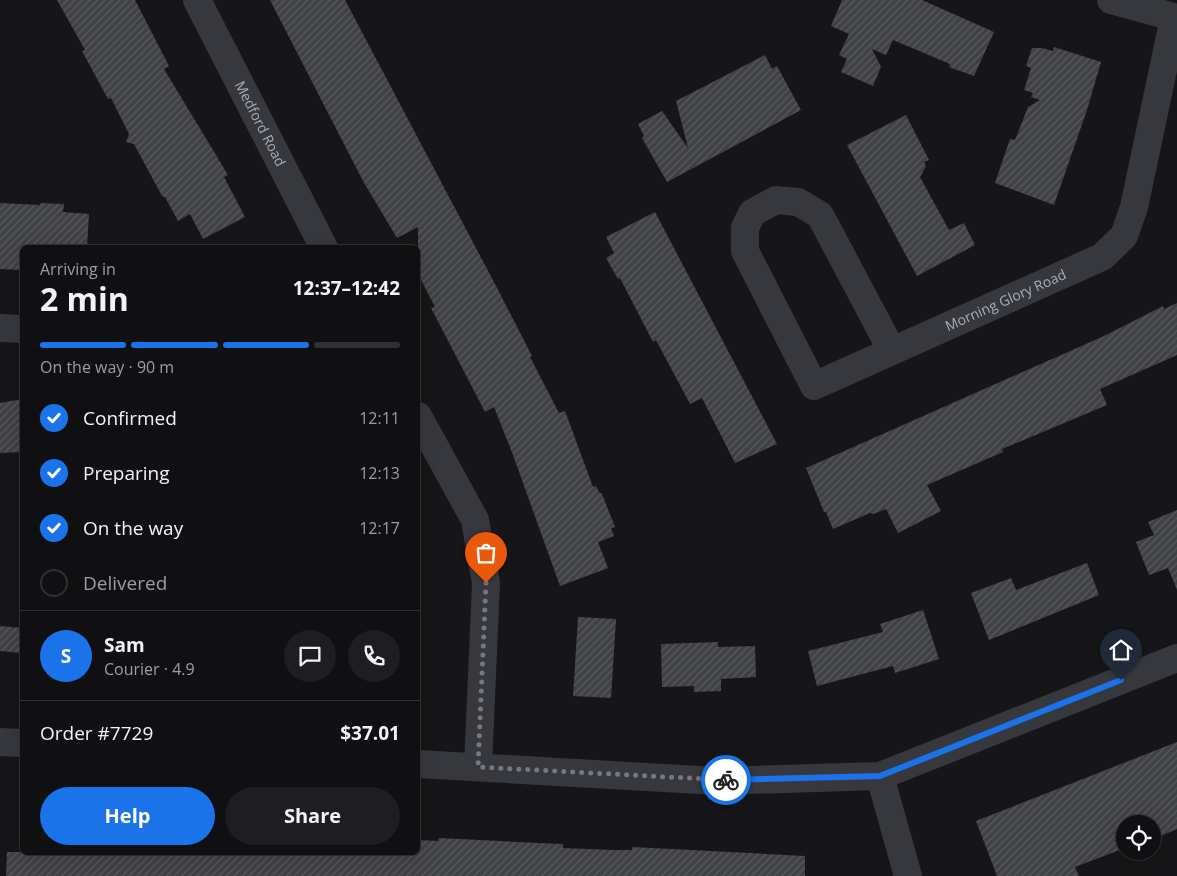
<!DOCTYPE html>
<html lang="en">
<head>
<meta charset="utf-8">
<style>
  body { margin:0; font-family:"Open Sans",sans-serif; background:#1e1e20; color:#f1f3f6; height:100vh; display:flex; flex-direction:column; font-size:19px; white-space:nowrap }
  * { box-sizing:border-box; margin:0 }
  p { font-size:16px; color:#9c9d9f }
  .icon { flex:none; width:28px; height:28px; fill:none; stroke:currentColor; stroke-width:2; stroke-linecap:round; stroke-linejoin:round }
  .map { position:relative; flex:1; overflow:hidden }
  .drawer { position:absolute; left:20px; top:245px; width:400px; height:610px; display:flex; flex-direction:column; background:#101012; border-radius:8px; box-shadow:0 5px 20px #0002,0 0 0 1px #303032 }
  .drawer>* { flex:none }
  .tools { position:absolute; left:1116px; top:815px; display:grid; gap:10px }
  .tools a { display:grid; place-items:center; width:45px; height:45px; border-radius:50%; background:#101012; box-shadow:0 5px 20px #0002,0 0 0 1px #303032; font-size:25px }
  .pin { position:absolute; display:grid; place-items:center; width:42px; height:42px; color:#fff; margin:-51px -21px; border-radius:50% 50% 50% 0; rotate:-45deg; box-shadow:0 0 5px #0007 }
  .pin .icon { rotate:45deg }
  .courier { position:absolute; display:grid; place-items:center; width:50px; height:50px; margin:-25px; border:4px solid #1a73e8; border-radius:50%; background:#fff; color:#222; box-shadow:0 1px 6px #0007 }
  .headline em { font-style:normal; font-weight:700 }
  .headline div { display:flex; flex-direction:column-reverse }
  .headline { display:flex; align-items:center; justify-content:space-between; height:85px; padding:0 20px }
  h1 { font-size:32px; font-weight:700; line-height:38px }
  .bar { display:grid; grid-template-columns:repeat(4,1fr); gap:8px 5px; align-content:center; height:60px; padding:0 20px }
  .bar i { height:6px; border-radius:4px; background:#303032 }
  .bar .selected { background:#1a73e8 }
  .bar p { grid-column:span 4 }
  .line { display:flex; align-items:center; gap:12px; padding:0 20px; border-top:1px solid #303032 }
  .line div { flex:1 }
  .round { display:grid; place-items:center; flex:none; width:52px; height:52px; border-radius:26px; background:#1e1e20 }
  ol { padding:0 20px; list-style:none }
  li { display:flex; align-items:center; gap:15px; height:55px }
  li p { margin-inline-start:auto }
  li .icon { padding:5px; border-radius:50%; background:#1a73e8; color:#fff; stroke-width:4 }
  li:last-child { color:#9c9d9f }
  li i { width:28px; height:28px; border:2px solid #303032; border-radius:50% }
  .action { display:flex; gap:10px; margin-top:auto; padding:10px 20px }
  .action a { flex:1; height:58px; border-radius:30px; background:#1a73e8; color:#fff; font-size:20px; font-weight:700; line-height:58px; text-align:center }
  .action a+a { background:#1e1e20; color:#f1f3f6 }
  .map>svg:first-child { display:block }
</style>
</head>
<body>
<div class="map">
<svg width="1177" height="876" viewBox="0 0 1177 876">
  <defs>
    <pattern id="building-hatch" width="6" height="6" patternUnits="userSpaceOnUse" patternTransform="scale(1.25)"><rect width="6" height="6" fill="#404145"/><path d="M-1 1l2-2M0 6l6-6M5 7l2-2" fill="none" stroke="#595a5e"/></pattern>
  </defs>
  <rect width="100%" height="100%" fill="#161618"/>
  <path fill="url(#building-hatch)" d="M57,0H135L169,66L164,69L228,175L224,177L245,217L203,239L190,214L178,221L165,197L162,196L134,144L126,142L129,134L111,98L108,99L82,51L85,50Z
    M270,0H345L495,284L532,356L530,357L559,413L565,411L593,487L596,486L599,492L602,494L615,527L611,528L614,536L598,542L608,568L560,586L513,455L494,407L485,412L431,308L435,307L418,274V227L397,238L363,181Z
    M842,0H922L994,32L974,76L949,67L950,64L893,40L886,55L872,49L881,67L873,86L841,72L847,59L839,55L849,34L831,26Z
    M1054,47L1101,62L1087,110L1054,205L995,183L1010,139L1015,140L1028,107L1040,100L1031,97L1033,93L1024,90L1031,68L1026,66L1032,48H1042L1053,51Z
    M765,55L772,69L777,66L801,110L667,182L642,138L644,136L638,124L662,111L688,148L676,101Z
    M906,115L929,160L924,162L926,166L920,177L949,230L964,223L975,245L917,276L847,145Z
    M0,203L40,205V203L64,204L63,212L89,214L87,248H22V270L0,269Z
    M655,212L777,444L735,463L702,398L690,404L656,340L653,342L620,278L618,279L606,258L614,253L606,237Z
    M1177,303V355L1100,389L1107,405L1002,449L1003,452L927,485L941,511L898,533L886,509L873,514L870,513L833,529L826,512H824L806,468L1104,336L1163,306L1164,309Z
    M22,399V452L0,453V403Z
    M1177,510V590L1168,568L1149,575L1136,542L1154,535L1148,522Z
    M1087,563L1099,595L989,640L971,593L1011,578L1016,590Z
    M923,610L939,659L895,673L893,666L817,686L808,651L883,632L880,624Z
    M578,617L616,619L611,698L573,696Z
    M0,626L22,628V653L0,651Z
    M718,642V647L755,646L756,677L721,679V691L694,692V686L662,687L661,644Z
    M1177,742V829L1156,838L1157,841L1152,842V824H1125V848L1075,867L1079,876H997L976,821Z
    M439,838L537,843L563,844V848L613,850H632V847L805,856V876H6L7,852H418V840L438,841Z"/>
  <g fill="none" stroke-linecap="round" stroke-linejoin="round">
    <g stroke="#37383d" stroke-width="28">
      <path id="s1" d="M197,0L324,248"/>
      <path d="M1111,0L1177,18"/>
      <path d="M0,328L22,329"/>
      <path id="s2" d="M892,351L820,215L798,202L776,200L752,213L745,228V251L814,386L1102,257L1124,236L1134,207L1174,18"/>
      <path d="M418,416L475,520L486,583L478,767"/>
      <path d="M0,742L22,743"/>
      <path d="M418,764L717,781L880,776L1177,658"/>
      <path d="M880,776L908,876"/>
    </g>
  </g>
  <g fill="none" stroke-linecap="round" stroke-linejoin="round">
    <path stroke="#757880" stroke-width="5" stroke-dasharray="0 9" d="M486,583L478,767L726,780"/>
    <path stroke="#1a73e8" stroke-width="6" d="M726,780L880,776L1121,680"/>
  </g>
  <g text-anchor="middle" stroke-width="4" stroke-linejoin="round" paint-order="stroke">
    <g font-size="14" fill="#a8adb8" stroke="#111113">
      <text dy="5" stroke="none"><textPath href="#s1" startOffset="139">Medford Road</textPath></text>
      <text dy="5" stroke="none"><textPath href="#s2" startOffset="630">Morning Glory Road</textPath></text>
    </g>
  </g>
</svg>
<div class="tools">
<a><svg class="icon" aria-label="locate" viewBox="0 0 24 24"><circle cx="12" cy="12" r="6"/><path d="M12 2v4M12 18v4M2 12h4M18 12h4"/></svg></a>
</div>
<div class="pin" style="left:486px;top:583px;background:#ea580c"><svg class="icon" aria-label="bag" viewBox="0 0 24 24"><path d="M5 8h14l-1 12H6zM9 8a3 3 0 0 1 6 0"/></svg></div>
<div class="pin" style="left:1121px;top:680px;background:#1f2937"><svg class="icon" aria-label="home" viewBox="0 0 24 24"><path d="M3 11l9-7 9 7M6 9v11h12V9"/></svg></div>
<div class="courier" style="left:726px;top:780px"><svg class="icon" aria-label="bike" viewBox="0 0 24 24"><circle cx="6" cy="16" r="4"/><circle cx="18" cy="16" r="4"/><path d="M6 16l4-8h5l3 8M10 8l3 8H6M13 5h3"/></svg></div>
<section class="drawer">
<div class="headline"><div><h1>2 min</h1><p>Arriving in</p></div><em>12:37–12:42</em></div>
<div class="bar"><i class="selected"></i><i class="selected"></i><i class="selected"></i><i></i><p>On the way · 90 m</p></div>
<ol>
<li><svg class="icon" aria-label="check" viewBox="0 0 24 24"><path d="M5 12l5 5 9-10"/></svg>Confirmed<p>12:11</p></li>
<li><svg class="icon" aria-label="check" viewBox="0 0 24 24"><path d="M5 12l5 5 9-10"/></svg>Preparing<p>12:13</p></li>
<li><svg class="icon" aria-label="check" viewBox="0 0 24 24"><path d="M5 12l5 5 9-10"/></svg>On the way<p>12:17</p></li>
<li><i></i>Delivered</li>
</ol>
<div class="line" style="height:90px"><b class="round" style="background:#1a73e8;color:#fff">S</b><div><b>Sam</b><p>Courier · 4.9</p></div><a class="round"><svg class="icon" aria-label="chat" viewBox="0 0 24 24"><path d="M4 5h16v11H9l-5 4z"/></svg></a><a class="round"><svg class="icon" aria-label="phone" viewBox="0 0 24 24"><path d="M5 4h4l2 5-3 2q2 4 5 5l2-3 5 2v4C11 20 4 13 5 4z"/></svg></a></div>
<div class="line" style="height:65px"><div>Order #7729</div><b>$37.01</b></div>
<div class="action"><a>Help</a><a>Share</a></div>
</section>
</div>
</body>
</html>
